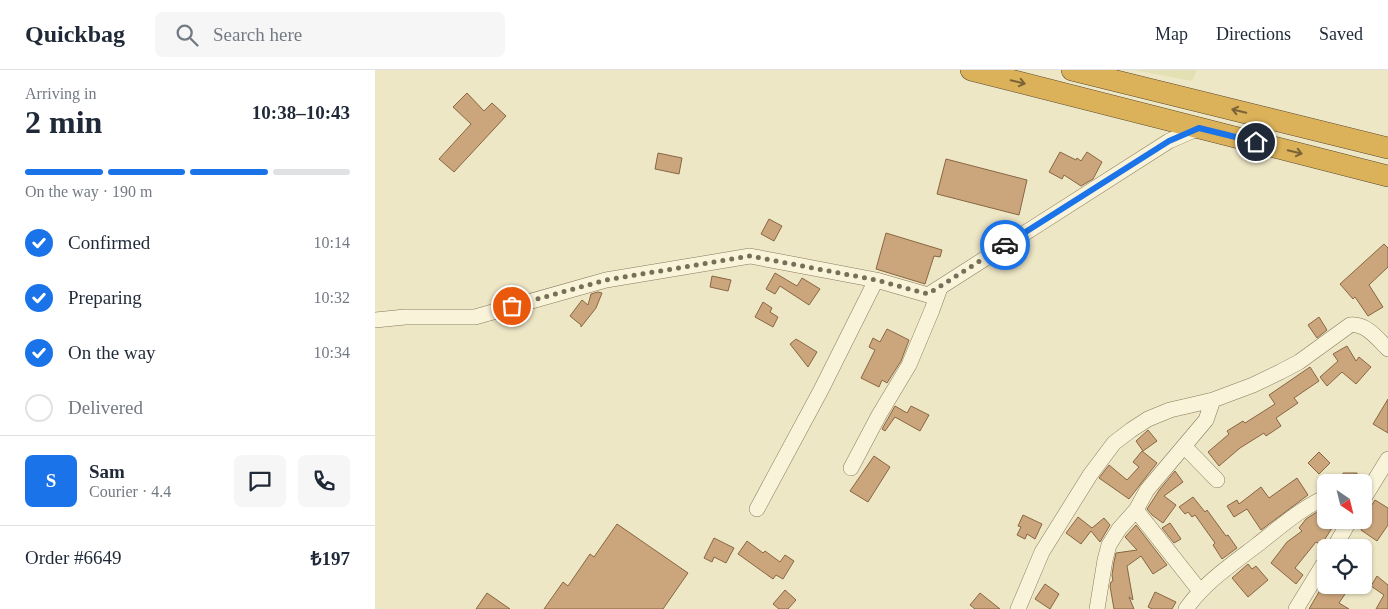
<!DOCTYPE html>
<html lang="en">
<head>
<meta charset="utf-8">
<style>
  body { margin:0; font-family:Georgia,serif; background:#f6f6f7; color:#1f2937; height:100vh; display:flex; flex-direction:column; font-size:19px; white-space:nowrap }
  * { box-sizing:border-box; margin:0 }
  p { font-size:16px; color:#747a83 }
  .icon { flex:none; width:28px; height:28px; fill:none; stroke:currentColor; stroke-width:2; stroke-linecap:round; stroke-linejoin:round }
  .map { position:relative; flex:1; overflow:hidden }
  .details { display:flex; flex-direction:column; background:#fff; width:375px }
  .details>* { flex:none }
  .needle { width:32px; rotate:145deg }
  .buttons { position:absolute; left:942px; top:404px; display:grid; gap:10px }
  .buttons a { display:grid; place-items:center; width:55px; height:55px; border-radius:8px; background:#fff; box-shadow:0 1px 4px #0004; font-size:25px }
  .pin { position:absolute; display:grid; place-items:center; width:42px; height:42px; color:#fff; margin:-21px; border:2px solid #fff; border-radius:50%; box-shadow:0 1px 5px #0007 }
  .courier { position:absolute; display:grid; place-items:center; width:50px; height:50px; margin:-25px; border:4px solid #1a73e8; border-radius:50%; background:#fff; color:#222; box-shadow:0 1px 6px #0007 }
  .summary em { font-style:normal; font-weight:700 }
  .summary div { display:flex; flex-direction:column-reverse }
  .summary { display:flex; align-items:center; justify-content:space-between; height:85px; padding:0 25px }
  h1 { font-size:32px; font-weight:700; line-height:38px }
  .bar { display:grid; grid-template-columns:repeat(4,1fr); gap:8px 5px; align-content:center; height:60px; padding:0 25px }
  .bar i { height:6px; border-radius:4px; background:#e0e1e3 }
  .bar .current { background:#1a73e8 }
  .bar p { grid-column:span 4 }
  .line { display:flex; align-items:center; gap:12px; padding:0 25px; border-top:1px solid #e0e1e3 }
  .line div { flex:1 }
  .round { display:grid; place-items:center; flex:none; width:52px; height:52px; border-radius:8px; background:#f6f6f7 }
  ol { padding:0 25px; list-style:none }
  li { display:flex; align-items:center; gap:15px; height:55px }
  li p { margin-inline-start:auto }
  li .icon { padding:5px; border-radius:50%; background:#1a73e8; color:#fff; stroke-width:4 }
  li:last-child { color:#747a83 }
  li i { width:28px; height:28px; border:2px solid #e0e1e3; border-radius:50% }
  header { display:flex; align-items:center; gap:30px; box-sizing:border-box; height:70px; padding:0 25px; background:#fff; border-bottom:1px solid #e0e1e3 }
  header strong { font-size:24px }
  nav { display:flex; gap:28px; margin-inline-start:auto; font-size:18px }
  .search { width:350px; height:45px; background:#f6f6f7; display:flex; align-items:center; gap:12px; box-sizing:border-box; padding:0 18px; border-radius:8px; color:#747a83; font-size:19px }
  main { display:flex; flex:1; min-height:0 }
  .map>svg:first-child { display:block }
</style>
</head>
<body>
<header>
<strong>Quickbag</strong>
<div class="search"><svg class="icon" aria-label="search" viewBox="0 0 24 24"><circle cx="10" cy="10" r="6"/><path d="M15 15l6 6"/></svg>Search here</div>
<nav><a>Map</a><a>Directions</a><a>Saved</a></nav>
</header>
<main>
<section class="details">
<div class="summary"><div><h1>2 min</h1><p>Arriving in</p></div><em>10:38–10:43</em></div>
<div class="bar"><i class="current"></i><i class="current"></i><i class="current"></i><i></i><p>On the way · 190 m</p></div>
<ol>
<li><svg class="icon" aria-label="check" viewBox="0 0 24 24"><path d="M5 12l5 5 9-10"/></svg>Confirmed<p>10:14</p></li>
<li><svg class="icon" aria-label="check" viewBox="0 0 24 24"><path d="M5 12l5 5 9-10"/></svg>Preparing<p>10:32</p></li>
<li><svg class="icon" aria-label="check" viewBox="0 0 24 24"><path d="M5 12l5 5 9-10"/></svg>On the way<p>10:34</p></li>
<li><i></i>Delivered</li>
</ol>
<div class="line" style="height:90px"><b class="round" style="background:#1a73e8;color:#fff">S</b><div><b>Sam</b><p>Courier · 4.4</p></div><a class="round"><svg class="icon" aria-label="chat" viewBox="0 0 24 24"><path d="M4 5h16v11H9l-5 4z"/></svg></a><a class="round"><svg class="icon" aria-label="phone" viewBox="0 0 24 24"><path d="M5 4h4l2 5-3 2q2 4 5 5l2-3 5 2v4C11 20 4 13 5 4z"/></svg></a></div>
<div class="line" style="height:65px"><div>Order #6649</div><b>₺197</b></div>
</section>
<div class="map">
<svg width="1013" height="539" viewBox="0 0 1013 539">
  <rect width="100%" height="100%" fill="#eee7c6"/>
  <path fill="#e3e1b3" d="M759,0H822L817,11Z"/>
  <path fill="#cba67d" stroke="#886642" d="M92,23L109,41L117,33L131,46L79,102L64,89L96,54L78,37Z
    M685,82L701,90L702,88L706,91L712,82L727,92L718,109L706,116L689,105L687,109L674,102Z
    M283,83L307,88L304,104L280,99Z
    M571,89L652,110L644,145L562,124Z
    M394,149L407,156L399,171L386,164Z
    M511,163L567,180L565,187L559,186L550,214L501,199Z
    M1009,174L1013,178V197L994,215L1008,237L993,246L980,227L978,229L965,214Z
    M400,203L422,216L427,208L445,219L434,235L405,216L400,224L391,219Z
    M337,206L356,210L353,221L335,217Z
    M223,222L227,223L221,238L206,257V255L195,246L207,230L213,235L216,224Z
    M388,232L397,238L395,242L403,247L398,257L380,247Z
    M944,247L952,260L942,268L933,255Z
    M512,259L534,270L526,291L512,313L507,310L504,317L486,308L500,280L494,277L498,268L505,272Z
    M421,269L442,282L433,297L415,274Z
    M972,276L981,291L984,287L996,297L981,314L967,302L952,316L945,307L963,291L958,284Z
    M935,297L944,311L919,328L923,333L901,348L906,356L891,366L889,363L865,378L844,396L833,382L854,364L852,361L868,351L870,353L900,334L894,325Z
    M1013,329V363L998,354Z
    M520,336L532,343L536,336L554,345L545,361L520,347L510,361L507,359Z
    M773,360L782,371L768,381L761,371Z
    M767,381L782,393L754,429L724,408L734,395L752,410L764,397L758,392Z
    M944,382L955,393L944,404L933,393Z
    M499,386L515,397L493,432L475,421Z
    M800,401L808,412L789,426L801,435L788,453L777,445L772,439L785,419Z
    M968,403H982V412H968Z
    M922,408L933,425L886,460L872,439L859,447L852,436L862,430L864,434L886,417L894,428Z
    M818,427L830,442L832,440L851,466L853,465L862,478L847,489L838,475L840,473L820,445L817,447L813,442L810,444L804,437Z
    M1000,430L1013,438V455L1002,471L986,460L997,443L993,441Z
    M942,442L959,455L946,475L941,472L920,498L928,505L921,514L896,493L912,472L927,461L924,458L931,449Z
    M648,445L667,454L660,469L652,464L650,469L642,465L646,457L643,456Z
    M703,447L717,458L729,448L735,455L725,472L716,461L706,474L691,463Z
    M795,453L806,469L799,473L787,458Z
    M242,454L313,503L288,539H169L188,512L193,516L215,484L219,487Z
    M761,455L792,495L778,504L766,486L752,496L758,530L754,527L759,539H739L735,516L736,512L738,511L737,505L739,492L741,483L762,480L750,467Z
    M339,468L359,478L351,493L339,487L337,492L329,488Z
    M372,471L388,483L390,481L405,492L410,485L419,491L408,509L401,505L398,509L363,484Z
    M873,494L877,499L881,496L893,510L873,527L857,508Z
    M1002,506L1013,515V539H1001L1009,525L996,516Z
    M670,514L684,524L675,539L660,529Z
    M948,515H976L964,533L974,539H934Z
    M410,520L421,530L413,539H404L398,534Z
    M780,522L801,532L797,539H777L773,537Z
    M112,523L135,539H101Z
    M605,523L625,539H600L595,535Z"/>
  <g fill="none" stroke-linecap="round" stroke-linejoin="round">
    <g stroke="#89795c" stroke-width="16">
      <path id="minor" d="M0,250L30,247H100L231,210L375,186L501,210L553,225L794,71L824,58
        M809,376L842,410
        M476,398L504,345L534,295L557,240L565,218
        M989,428L1013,389
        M382,439L446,320L501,210
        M761,440L825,521
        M959,478L975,450
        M643,539L667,482L715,405L739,373L756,360L773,349L795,340L838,330L878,315L905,302L924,292L975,255C991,253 1002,268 1013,279
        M722,539L730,490L734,475L744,459L761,440L772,420L831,350L838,330
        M811,539C829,513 857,494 882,475C904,458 926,438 951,427
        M921,539L951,490"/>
    </g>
    <g stroke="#574730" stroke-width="22">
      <path id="highway" d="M596,0L1013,106
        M697,0L1013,78"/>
    </g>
    <use href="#minor" stroke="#f8f3d9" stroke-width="15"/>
    <use href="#highway" stroke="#dbb159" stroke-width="21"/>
  </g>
  <defs><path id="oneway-shaft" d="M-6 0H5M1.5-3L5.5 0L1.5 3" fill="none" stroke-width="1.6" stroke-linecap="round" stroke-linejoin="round" transform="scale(1.25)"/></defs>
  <g stroke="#7a6336">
    <use href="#oneway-shaft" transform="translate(643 12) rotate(14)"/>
    <use href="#oneway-shaft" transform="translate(864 41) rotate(-166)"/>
    <use href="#oneway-shaft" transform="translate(920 82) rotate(14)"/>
  </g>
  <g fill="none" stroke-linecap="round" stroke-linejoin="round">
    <path stroke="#786f59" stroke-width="5" stroke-dasharray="0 9" d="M137,236L231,210L375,186L501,210L553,224L630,175"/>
    <path stroke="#1a73e8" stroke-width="6" d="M630,175L794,71L824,58L881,72"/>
  </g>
</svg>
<div class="buttons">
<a><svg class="needle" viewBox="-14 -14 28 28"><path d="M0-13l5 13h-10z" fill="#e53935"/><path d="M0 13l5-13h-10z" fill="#747a83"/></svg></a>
<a><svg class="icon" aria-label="locate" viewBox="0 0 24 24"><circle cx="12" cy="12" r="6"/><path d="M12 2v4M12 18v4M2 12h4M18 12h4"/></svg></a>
</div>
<div class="pin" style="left:137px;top:236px;background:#ea580c"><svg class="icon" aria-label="bag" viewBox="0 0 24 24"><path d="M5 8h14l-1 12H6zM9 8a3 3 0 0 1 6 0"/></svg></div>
<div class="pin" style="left:881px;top:72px;background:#1f2937"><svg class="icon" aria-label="home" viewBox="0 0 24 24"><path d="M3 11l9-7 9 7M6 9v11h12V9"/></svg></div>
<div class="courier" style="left:630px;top:175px"><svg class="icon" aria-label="car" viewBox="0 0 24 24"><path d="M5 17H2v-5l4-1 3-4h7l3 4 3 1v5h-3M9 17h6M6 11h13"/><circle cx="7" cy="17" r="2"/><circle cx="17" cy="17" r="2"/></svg></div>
</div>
</main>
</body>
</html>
